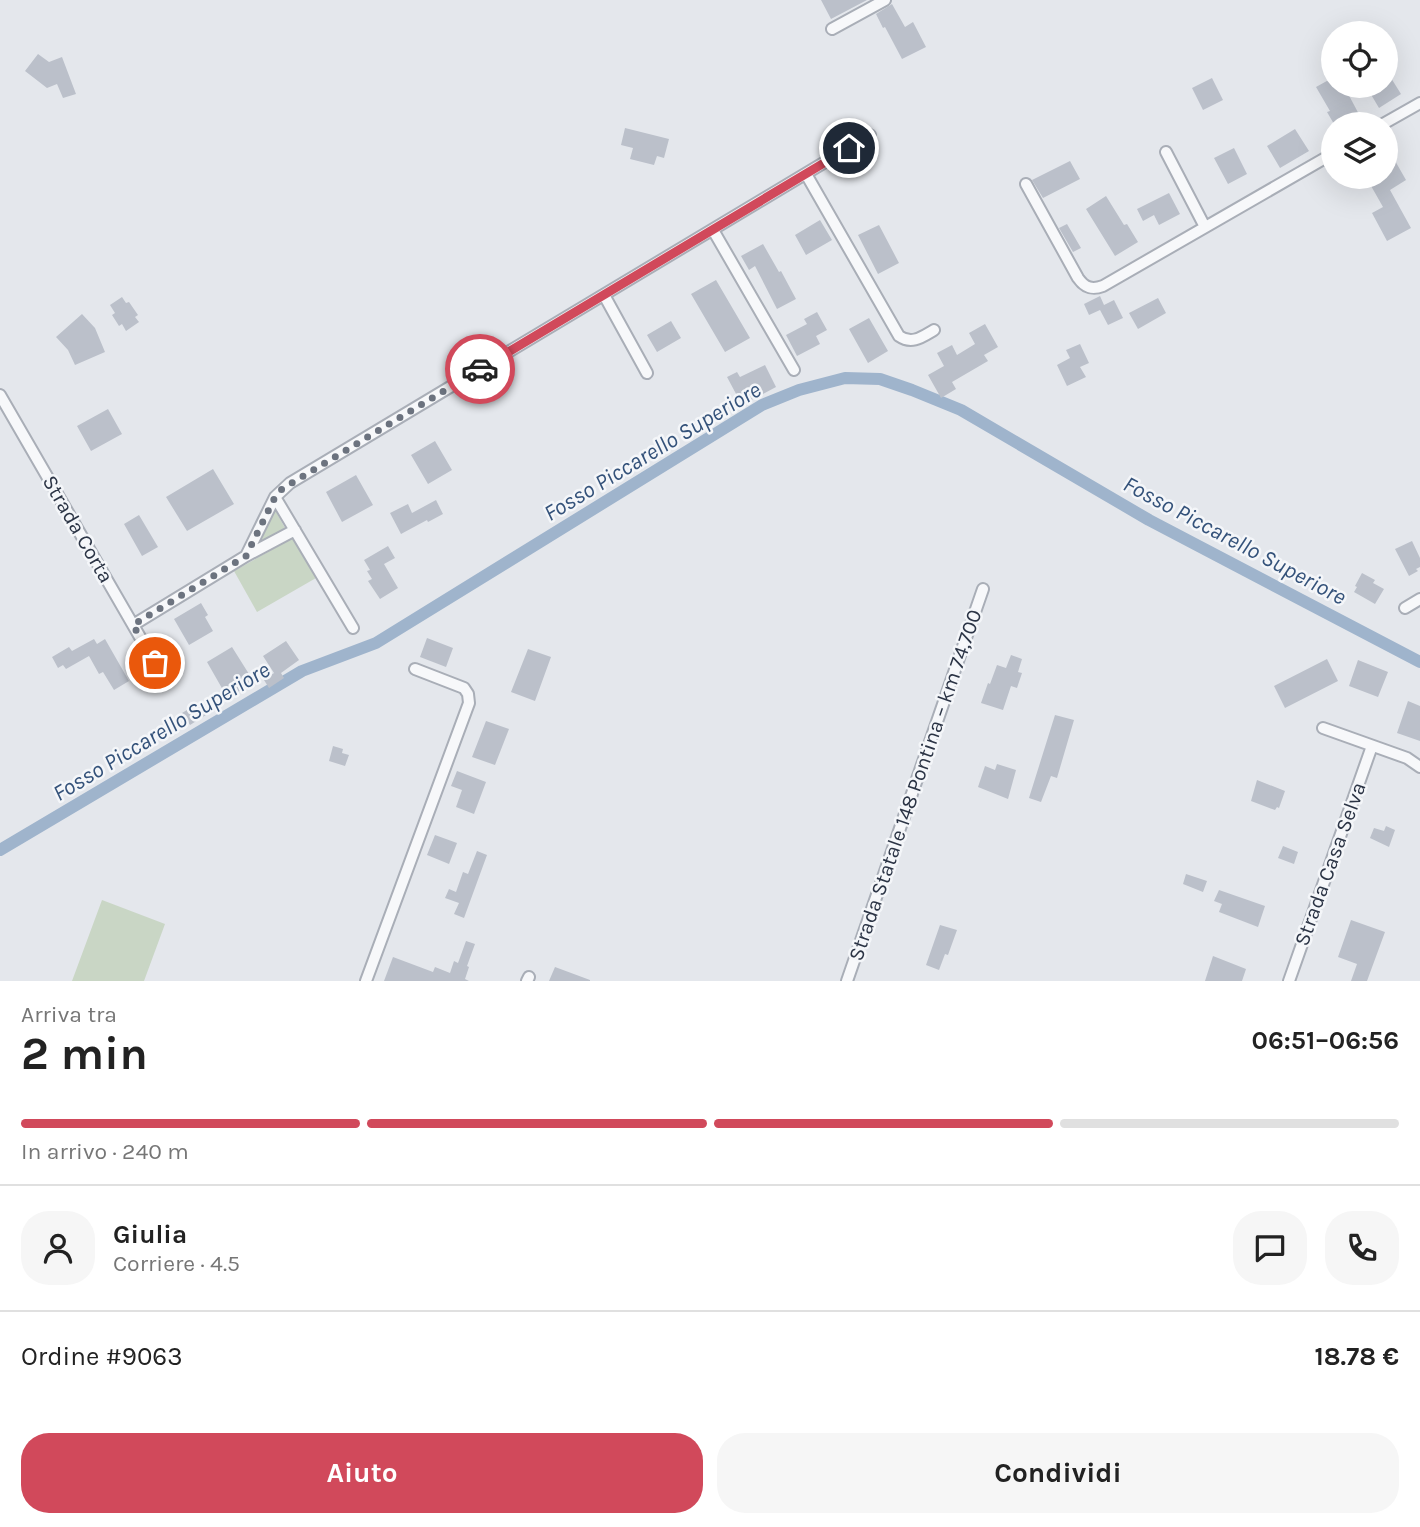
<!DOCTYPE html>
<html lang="it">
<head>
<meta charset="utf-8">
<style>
  body { margin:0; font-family:Karla,sans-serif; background:#f6f6f6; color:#222; height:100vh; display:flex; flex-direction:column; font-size:26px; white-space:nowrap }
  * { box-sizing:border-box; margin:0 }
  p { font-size:23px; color:#767676 }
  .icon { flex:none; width:38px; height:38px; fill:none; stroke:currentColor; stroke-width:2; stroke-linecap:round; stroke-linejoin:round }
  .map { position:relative; height:981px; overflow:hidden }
  .side { display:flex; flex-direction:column; background:#fff; flex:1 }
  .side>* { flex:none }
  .fabs { position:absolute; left:1321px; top:21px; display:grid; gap:14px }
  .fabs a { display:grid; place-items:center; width:77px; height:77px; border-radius:50%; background:#fff; box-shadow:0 7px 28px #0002; font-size:35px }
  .pin { position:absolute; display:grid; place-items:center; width:60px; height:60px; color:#fff; margin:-30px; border:4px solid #fff; border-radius:50%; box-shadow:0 2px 7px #0007 }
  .courier { position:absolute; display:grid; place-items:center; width:70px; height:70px; margin:-35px; border:5px solid #d1495b; border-radius:50%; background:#fff; color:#222; box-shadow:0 2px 9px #0007 }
  .headline em { font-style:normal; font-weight:700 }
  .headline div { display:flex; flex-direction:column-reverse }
  .headline { display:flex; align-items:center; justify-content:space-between; height:119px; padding:0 21px }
  h1 { font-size:46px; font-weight:700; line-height:52px }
  .bar { display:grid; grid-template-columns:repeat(4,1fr); gap:10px 7px; align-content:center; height:84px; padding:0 21px }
  .bar i { height:9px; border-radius:5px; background:#e0e0e0 }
  .bar .selected { background:#d1495b }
  .bar p { grid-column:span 4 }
  .line { display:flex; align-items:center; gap:18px; padding:0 21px; border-top:2px solid #e0e0e0 }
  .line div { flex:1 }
  .round { display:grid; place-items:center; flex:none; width:74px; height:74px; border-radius:28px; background:#f6f6f6 }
  .action { display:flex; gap:14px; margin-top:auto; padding:14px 21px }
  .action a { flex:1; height:80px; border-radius:28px; background:#d1495b; color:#fff; font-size:28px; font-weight:700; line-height:80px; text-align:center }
  .action a+a { background:#f6f6f6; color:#222 }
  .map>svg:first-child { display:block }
</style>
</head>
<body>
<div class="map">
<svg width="1420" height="981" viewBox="0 0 1420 981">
  <rect width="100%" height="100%" fill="#e4e7ec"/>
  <path fill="#c9d6c5" d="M275,510L285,528L260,543Z
    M293,538L316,578L257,612L234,571Z
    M102,900L165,924L144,981H72Z"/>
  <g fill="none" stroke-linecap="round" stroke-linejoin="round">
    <path stroke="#9fb4cc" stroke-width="12" d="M0,850L302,671L376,643L762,405L799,390L845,378L880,379L912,390L961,410L1149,520L1420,662"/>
  </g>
  <path fill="#bbc0ca" d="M821,0H867L831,19Z
    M892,4L905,27L913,22L926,47L902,59L885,27L883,28L876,14Z
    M38,54L49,62L62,57L76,94L63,98L57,84L47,88L25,71Z
    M1386,70L1401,94L1379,108L1366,86H1386Z
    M1334,77V86H1344L1362,120L1354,124H1334L1327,112L1330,111L1316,87Z
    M1212,78L1223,100L1203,110L1192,88Z
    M625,128L669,139L664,158L657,156L654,165L630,159L633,148L621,145Z
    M1295,129L1309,151L1280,168L1267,146Z
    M1234,148L1247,174L1228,184L1214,158Z
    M1394,159L1406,180L1390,190L1411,228L1387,241L1372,213L1383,207L1366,177H1386V164Z
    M1070,161L1080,179L1043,198L1032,180Z
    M1169,193L1180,214L1159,225L1154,215L1143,221L1137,209Z
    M1106,196L1124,225L1127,224L1138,242L1115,256L1086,209Z
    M820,220L832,240L806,255L795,235Z
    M1067,224L1081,248L1073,252L1059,228Z
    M879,225L899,263L878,274L858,235Z
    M763,244L779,272L781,271L796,299L777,309L755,266L749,270L741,256Z
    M716,280L750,338L725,352L691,294Z
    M1100,296L1104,305L1114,300L1123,318L1108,325L1100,310L1089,315L1084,304Z
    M122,297L126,303L129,302L138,315L135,317L139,322L126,331L122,324L119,326L112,315L115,313L110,305Z
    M1158,298L1166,313L1138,329L1129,313Z
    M817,312L827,330L816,336L820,344L797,356L786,335L807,324L804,319Z
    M82,314L95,328L105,352L75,365L68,350L56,337Z
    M869,318L888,351L868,363L849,329Z
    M671,321L681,338L657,352L647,335Z
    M985,324L998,347L984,355L988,361L952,382L956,389L941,398L928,375L944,366L937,353L952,345L957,355L975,344L969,333Z
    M1080,344L1089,363L1080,367L1086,377L1067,386L1057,365L1070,358L1066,350Z
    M765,365L776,387L742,405L727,377L737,372L740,377Z
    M108,409L122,434L91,451L77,426Z
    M435,441L452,470L428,484L411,455Z
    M213,469L234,504L187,531L166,497Z
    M356,475L373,505L342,522L326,492Z
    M436,500L443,514L428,522L427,520L401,534L390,513L408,504L412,513Z
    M139,515L158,547L142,556L124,524Z
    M1412,541L1420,558V567L1416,569L1418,571L1409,576L1395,549Z
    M388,546L395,558L384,564L398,588L380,599L368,581L372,579L367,571L370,570L364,560Z
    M1362,573L1375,580L1373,583L1384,589L1375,604L1354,592L1357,587L1355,586Z
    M201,603L208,615L205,617L213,631L189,645L174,619Z
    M427,638L453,648L446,667L420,657Z
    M94,639L97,644L105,639L129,681L114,690L103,672L99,674L89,656L66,669L63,665L58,668L52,657L69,647L72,651Z
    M286,641L299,660L281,673L284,678L269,688L264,680L274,673L263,656Z
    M232,647L254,682L238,692L233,684L223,690L207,662Z
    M528,649L551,657L535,701L511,692Z
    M1011,655L1022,659L1018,672L1022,673L1017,688L1011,686L1003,710L981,703L988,683L990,684L997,665L1006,668Z
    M1327,659L1338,681L1285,708L1274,686Z
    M1358,660L1388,672L1378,697L1349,686Z
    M202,701L209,713L190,725L182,713Z
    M1408,701L1420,706V741L1397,733Z
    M1055,715L1074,720L1057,778L1051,776L1041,802L1029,798Z
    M486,721L509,729L495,765L472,757Z
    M333,746L343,749L342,753L349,755L345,766L329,761Z
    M997,764L1016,770L1008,799L978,787L985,766L995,770Z
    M457,771L486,782L474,814L456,807L462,790L451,786Z
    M1257,780L1285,791L1279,808L1277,807L1275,810L1251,801Z
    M1386,826L1395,830L1389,847L1370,838L1374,828L1384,831Z
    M435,835L457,843L449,864L427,855Z
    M1283,846L1298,852L1294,864L1278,858Z
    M477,851L487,855L464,918L454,914L459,903L445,898L449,889L456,892L463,872L468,874Z
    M1186,874L1207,881L1203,892L1183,884Z
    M1219,890L1265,906L1258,927L1219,912L1222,904L1214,901Z
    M1351,920L1385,932L1367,981H1351L1357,964L1338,957Z
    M940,925L957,930L948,955L945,954L939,970L926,965Z
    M466,941L475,944L467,966L469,967L465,979L469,981H384L393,957L433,972L435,967L450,973L454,961L458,963Z
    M1213,956L1246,969L1242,981H1205Z
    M555,967L590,980V981H549Z"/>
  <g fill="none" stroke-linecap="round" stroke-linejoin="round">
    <g stroke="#a9aeb7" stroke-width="14">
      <path id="minor" d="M832,29L885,0
        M1383,124L1420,103
        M1166,152L1205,227
        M806,174L899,336C912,345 922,337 934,330
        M1026,184L1078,278C1085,288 1092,290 1103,286L1334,153
        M713,230L794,370
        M604,295L647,373
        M0,395L155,663
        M275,497L353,628
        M246,556L295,530
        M1405,608L1420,599
        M133,625L246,556L275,497L290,483L870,135
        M1323,728L1407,758L1420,767
        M366,981L469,703L468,694L464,688L415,669
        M527,981L529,977
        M847,981L983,589
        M1289,981L1372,746"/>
    </g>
    <use href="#minor" stroke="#f7f8fa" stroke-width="10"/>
  </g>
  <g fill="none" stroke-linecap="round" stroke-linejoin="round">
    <path stroke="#6c737f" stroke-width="7" stroke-dasharray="0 12.6" d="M155,663L133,625L246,556L275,497L282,489L480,369"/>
    <path stroke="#d1495b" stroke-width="9" d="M480,369L849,148"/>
  </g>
  <g text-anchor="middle" stroke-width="5" stroke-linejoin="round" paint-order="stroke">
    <g font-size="21" fill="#2b3445" stroke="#f4f6f9">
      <text transform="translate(78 529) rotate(60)" y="7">Strada Corta</text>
      <text transform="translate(915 785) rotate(-71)" y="7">Strada Statale 148 Pontina – km 74,700</text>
      <text transform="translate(1330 864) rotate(-70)" y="7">Strada Casa Selva</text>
    </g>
    <g font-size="23" font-style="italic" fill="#34527a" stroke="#f4f6f9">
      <text transform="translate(652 451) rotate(-31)" y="8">Fosso Piccarello Superiore</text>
      <text transform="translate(1235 540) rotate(28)" y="8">Fosso Piccarello Superiore</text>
      <text transform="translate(161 731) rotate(-31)" y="8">Fosso Piccarello Superiore</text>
    </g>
  </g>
</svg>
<div class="fabs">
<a><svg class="icon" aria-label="locate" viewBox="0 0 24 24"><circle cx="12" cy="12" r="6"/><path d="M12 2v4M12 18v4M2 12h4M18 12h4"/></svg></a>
<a><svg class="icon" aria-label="layers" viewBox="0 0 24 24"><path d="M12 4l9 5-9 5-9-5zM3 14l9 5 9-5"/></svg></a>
</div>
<div class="pin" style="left:155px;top:663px;background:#ea580c"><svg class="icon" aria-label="bag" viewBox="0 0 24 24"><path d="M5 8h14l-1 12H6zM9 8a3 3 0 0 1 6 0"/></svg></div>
<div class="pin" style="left:849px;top:148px;background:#1f2937"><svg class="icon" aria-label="home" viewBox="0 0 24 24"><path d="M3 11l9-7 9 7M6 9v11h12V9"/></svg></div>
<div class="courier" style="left:480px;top:369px"><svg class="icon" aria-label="car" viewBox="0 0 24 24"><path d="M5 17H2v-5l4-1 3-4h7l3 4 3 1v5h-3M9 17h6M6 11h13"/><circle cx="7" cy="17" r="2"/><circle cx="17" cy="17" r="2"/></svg></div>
</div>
<section class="side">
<div class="headline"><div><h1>2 min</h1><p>Arriva tra</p></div><em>06:51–06:56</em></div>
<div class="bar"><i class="selected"></i><i class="selected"></i><i class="selected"></i><i></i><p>In arrivo · 240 m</p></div>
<div class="line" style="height:126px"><a class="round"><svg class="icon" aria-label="person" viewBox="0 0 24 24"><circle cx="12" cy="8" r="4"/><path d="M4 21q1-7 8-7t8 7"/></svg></a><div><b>Giulia</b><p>Corriere · 4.5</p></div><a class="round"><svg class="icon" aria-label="chat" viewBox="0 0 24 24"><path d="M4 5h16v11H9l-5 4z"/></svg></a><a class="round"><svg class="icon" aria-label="phone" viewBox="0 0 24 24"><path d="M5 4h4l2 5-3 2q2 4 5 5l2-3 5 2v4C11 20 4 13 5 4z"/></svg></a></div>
<div class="line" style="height:91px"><div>Ordine #9063</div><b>18.78 €</b></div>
<div class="action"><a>Aiuto</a><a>Condividi</a></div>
</section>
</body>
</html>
